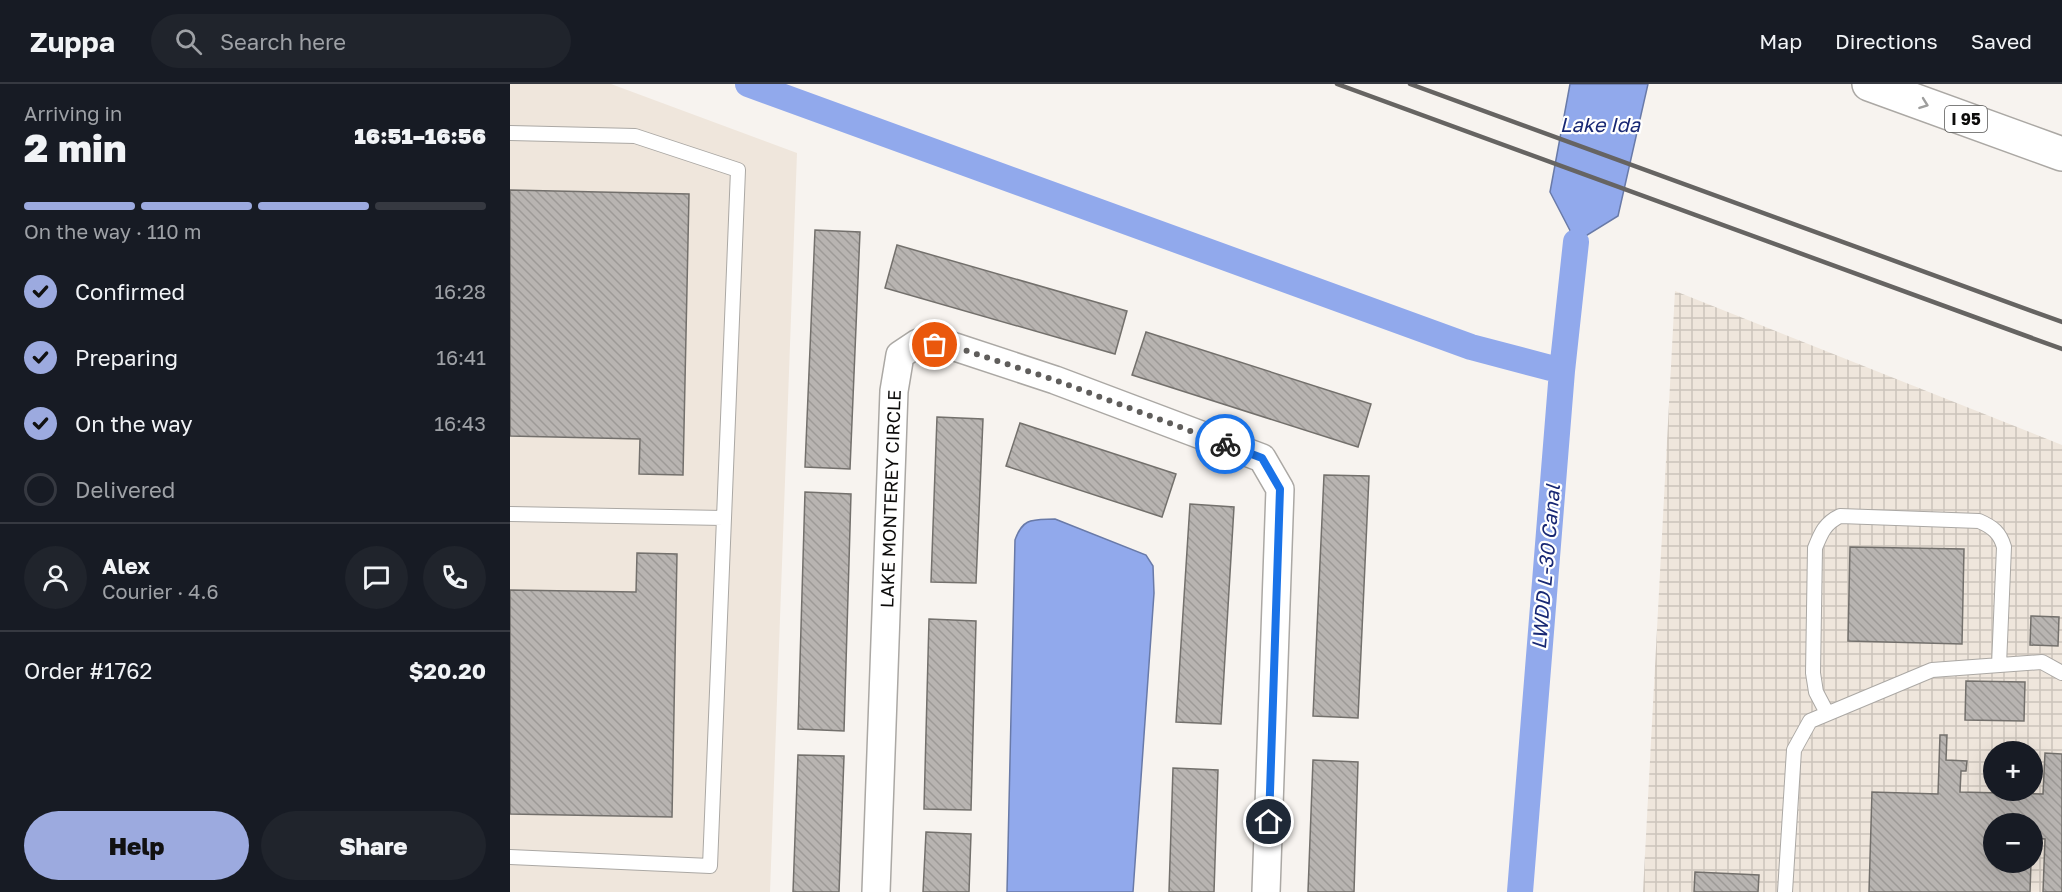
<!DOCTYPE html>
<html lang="en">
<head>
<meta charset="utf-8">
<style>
  body { margin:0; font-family:"Golos Text",sans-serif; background:#20242c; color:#f1f3f6; height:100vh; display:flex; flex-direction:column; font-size:22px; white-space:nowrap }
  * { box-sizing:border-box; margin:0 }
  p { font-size:20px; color:#9ea1a6 }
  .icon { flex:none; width:33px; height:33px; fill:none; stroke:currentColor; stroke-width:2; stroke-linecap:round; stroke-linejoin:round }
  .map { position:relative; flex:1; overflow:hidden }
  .details { display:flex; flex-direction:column; background:#171b24; width:510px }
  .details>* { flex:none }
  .buttons { position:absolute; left:1473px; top:657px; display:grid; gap:12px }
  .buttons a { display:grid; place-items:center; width:60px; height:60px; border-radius:50%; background:#171b24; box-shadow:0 6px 24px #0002; font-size:30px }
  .pin { position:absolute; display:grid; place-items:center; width:51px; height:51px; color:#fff; margin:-26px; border:3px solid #fff; border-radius:50%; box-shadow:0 2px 6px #0007 }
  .courier { position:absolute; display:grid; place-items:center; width:60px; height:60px; margin:-30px; border:4px solid #1a73e8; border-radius:50%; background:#fff; color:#222; box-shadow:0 2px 8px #0007 }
  .head em { font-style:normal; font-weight:800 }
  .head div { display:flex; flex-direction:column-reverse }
  .head { display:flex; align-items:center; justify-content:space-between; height:102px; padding:0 24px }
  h1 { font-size:39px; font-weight:800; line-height:45px }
  .bar { display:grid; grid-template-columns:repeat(4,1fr); gap:9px 6px; align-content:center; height:72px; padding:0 24px }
  .bar i { height:8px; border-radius:4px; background:#363941 }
  .bar .on { background:#9caadf }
  .bar p { grid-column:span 4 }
  .line { display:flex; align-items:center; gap:15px; padding:0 24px; border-top:2px solid #363941 }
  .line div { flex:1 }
  .round { display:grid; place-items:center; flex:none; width:63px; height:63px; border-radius:32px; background:#20242c }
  ol { padding:0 24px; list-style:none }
  li { display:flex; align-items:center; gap:18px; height:66px }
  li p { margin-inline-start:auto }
  li .icon { padding:6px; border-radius:50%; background:#9caadf; color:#111; stroke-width:4 }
  li:last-child { color:#9ea1a6 }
  li i { width:33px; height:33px; border:3px solid #363941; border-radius:50% }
  .action { display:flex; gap:12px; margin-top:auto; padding:12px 24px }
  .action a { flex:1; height:69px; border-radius:36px; background:#9caadf; color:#111; font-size:24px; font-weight:800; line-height:69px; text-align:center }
  .action a+a { background:#20242c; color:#f1f3f6 }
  header { display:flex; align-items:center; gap:36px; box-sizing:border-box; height:84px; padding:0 30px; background:#171b24; border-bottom:2px solid #363941 }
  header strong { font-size:28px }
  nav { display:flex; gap:33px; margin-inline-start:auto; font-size:21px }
  .search { width:420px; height:54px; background:#20242c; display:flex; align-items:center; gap:15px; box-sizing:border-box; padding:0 21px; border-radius:33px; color:#9ea1a6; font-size:22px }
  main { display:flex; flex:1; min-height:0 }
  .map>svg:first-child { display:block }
</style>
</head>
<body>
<header>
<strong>Zuppa</strong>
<div class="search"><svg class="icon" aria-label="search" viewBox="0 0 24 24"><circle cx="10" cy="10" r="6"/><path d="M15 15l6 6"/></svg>Search here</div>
<nav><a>Map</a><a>Directions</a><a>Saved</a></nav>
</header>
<main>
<section class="details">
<div class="head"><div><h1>2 min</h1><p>Arriving in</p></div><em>16:51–16:56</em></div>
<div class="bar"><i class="on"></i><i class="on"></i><i class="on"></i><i></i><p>On the way · 110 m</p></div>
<ol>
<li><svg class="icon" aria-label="check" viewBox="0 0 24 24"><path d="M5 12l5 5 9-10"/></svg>Confirmed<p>16:28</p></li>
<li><svg class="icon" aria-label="check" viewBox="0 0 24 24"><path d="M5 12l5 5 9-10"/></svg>Preparing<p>16:41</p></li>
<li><svg class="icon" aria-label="check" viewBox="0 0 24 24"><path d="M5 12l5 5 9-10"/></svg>On the way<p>16:43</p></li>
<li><i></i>Delivered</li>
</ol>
<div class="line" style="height:108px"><a class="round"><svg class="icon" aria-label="person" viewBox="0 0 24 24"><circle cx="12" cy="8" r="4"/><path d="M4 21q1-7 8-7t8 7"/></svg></a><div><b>Alex</b><p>Courier · 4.6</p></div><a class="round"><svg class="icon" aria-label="chat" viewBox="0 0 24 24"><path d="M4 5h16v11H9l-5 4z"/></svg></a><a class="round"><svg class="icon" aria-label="phone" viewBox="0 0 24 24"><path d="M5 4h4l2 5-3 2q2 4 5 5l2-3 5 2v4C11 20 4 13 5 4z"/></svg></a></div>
<div class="line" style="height:78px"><div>Order #1762</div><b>$20.20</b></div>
<div class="action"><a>Help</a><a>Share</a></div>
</section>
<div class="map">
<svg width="1552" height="808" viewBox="0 0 1552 808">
  <defs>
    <pattern id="industrial-grid" width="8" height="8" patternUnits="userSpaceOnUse" patternTransform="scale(1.5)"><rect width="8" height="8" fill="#efe6dc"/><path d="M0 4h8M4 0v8" fill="none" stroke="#ccc4bb"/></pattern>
    <pattern id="building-back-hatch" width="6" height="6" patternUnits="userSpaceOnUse" patternTransform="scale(1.5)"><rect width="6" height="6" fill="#b8b4b1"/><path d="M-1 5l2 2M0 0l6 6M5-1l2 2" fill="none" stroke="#9d9a97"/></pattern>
  </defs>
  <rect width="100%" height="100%" fill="#f7f3ef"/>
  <path fill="#efe6dc" d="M0,0H101L287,69L260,808H0Z"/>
  <path fill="url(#industrial-grid)" fill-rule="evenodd" d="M1165,207L1552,361V808H1133ZM1484,668H1522V706H1484ZM1484,740H1522V778H1484Z"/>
  <path fill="#91a9ec" stroke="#697aa8" stroke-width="1.5" d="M1060,0H1138L1108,132L1066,158L1040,108Z
    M545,435L636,471L643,482L644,509L623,808H497L505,456C513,433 523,436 545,435Z"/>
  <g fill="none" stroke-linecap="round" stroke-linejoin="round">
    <path stroke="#91a9ec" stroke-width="26" d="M238,0L961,263L1052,287
      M1010,808L1052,287L1066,158"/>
  </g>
  <path fill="url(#building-back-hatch)" stroke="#73706c" stroke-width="1.5" d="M0,106L179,110L173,391L129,390L130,355L0,352Z
    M305,146L350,148L340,385L295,383Z
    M387,161L617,227L605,270L375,204Z
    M636,248L861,320L848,363L622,291Z
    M427,333L473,335L466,499L421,498Z
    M510,339L666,390L652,433L496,382Z
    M814,391L859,392L848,634L803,632Z
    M295,408L341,410L334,647L288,645Z
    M680,420L724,423L711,640L666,638Z
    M1340,463L1454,465L1452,560L1338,557Z
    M127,469L167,470L162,733L0,730V506L126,508Z
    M1521,532L1549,533L1548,562L1520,561Z
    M419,535L466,537L461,726L414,725Z
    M1456,597L1515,598L1514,637L1455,636Z
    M1430,651H1437L1436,676L1457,677L1456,687H1451L1450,708L1533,710L1535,669L1552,670V808H1533L1535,755L1522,754V740H1484V778H1521L1520,808H1359L1362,708L1428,710Z
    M288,671L334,672L329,808H283Z
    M803,676L848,678L844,808H798Z
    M663,684L708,686L704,808H659Z
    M416,748L461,750L459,808H413Z
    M1185,788L1249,791L1248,808H1184Z"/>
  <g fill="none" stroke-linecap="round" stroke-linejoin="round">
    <g stroke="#aba8a4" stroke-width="16">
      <path id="service" d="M0,49L125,52L228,86L200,782L0,773
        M0,430L213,434
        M1317,629L1306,608L1303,589L1305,464C1311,449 1315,439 1330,432L1469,437C1483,443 1490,449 1494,463L1489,581
        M1275,808L1284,666L1300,637L1422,586L1532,578L1552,589"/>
    </g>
    <g stroke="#aba8a4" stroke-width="30">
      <path id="minor" d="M366,808L384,307L390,271L408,259L442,262L545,296L752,374L770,405L756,808"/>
    </g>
    <g stroke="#aba8a4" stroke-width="36">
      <path id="motorway" d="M1359,0L1552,70"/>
    </g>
    <use href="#service" stroke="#fff" stroke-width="14"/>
    <use href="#minor" stroke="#fff" stroke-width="27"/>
    <use href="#motorway" stroke="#fff" stroke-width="33"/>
    <path stroke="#666462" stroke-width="4.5" d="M827,0L1552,265
      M900,0L1552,238"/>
  </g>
  <defs><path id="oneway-chevron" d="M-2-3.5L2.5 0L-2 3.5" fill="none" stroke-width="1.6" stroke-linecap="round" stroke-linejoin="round" transform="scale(1.5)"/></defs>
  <use stroke="#9e9e9d" href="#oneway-chevron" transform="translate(1414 20) rotate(20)"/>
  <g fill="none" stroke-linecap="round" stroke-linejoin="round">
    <path stroke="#5f5d5b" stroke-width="6" stroke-dasharray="0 10.8" d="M425,261L442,262L545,296L715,360"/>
    <path stroke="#1a73e8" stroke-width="8" d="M715,360L752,374L770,405L759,738"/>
  </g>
  <g text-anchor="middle" stroke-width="4.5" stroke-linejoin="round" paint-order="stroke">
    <rect fill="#fff" stroke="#565554" stroke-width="1.5" x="1435" y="22" width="42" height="26" rx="4.5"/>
    <g font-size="16" font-weight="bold" fill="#0d0c0b">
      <text x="1456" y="41">I 95</text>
    </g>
    <g font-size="18" fill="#0d0c0b" stroke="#fff">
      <text transform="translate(381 415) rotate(-88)" y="6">LAKE MONTEREY CIRCLE</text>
    </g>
    <g font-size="20" font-style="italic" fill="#182874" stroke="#fff">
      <text x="1090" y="48">Lake Ida</text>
      <text transform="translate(1036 483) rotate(-85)" y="7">LWDD L-30 Canal</text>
    </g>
  </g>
</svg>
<div class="buttons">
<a>+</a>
<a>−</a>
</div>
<div class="pin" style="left:425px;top:261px;background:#ea580c"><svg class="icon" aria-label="bag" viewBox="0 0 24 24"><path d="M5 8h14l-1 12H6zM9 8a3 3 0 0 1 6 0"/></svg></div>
<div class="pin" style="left:759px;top:738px;background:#1f2937"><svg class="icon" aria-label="home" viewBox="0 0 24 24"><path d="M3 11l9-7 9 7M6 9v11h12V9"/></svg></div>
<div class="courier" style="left:715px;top:360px"><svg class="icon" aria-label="bike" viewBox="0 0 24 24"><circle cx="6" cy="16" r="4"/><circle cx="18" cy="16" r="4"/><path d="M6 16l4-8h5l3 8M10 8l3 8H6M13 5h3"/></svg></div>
</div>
</main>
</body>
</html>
